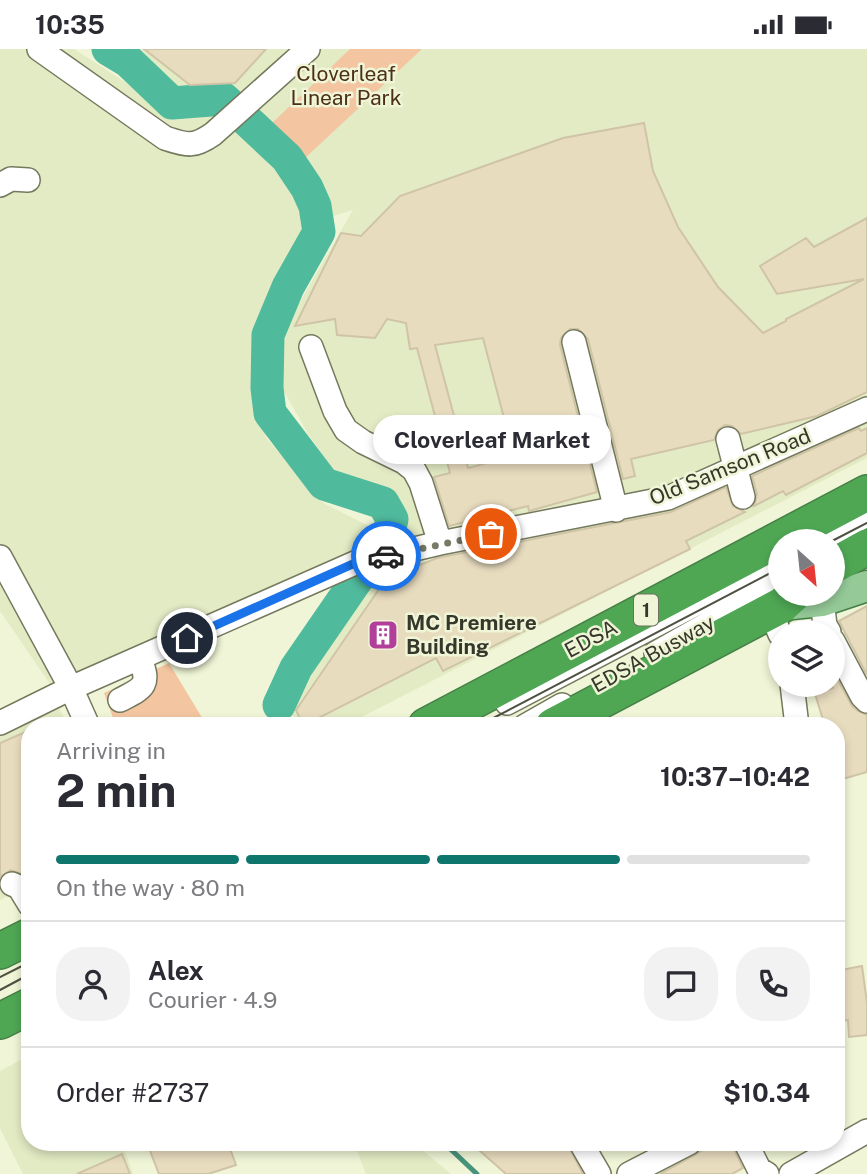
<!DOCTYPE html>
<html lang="en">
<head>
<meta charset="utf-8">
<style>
  body { margin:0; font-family:"Public Sans",sans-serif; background:#f2f2f3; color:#2b2b33; height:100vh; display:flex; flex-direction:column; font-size:26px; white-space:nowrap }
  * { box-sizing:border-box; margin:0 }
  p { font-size:23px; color:#7c7c81 }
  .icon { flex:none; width:38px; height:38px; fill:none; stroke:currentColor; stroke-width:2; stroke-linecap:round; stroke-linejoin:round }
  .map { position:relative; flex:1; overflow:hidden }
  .details { position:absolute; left:21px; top:668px; width:824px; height:434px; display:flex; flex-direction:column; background:#fff; border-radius:28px; box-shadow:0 4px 10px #0003 }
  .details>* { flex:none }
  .needle { width:46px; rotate:153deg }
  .fabs { position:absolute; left:768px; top:480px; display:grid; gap:14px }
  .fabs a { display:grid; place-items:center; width:77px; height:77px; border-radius:50%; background:#fff; box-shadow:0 4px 10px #0003; font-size:35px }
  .pin { position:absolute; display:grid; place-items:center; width:60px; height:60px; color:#fff; margin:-30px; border:4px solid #fff; border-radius:50%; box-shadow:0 2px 7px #0007 }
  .courier { position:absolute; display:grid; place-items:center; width:70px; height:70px; margin:-35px; border:5px solid #1a73e8; border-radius:50%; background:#fff; color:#222; box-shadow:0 2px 9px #0007 }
  .bubble { position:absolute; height:49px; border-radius:24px; background:#fff; box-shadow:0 4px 10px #0003; font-size:23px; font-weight:700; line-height:49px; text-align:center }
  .summary em { font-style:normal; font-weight:700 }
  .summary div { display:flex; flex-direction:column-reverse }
  .summary { display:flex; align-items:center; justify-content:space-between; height:119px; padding:0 35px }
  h1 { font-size:46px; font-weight:700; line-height:52px }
  .bar { display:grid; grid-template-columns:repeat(4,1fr); gap:10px 7px; align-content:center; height:84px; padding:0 35px }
  .bar i { height:9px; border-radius:5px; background:#e1e1e2 }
  .bar .current { background:#0f766e }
  .bar p { grid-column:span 4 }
  .line { display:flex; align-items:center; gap:18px; padding:0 35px; border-top:2px solid #e1e1e2 }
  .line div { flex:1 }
  .round { display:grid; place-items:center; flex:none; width:74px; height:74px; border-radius:28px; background:#f2f2f3 }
  .status { display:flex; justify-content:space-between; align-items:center; height:49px; padding:0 35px; background:#fff; direction:ltr }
  .status svg { height:19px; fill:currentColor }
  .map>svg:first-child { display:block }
</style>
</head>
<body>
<div class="status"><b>10:35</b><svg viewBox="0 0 49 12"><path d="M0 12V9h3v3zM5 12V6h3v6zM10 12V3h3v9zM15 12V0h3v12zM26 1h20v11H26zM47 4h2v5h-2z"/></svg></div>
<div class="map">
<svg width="867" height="1125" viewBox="0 0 867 1125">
  <rect width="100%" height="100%" fill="#eff5d6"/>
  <path fill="#e3ebc4" d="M0,0H74L179,68L213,67L236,46L178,47L107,0H867V350L659,441L405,490L383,456L358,431L336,425L308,385L280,335L286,277L353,161L313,173L264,286L252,353L267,390L323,454L371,478V498L52,638L0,562Z
    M867,372V409L344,677H298L285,651L379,522L669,460Z
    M57,655L68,677H30V836L0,851V683Z
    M30,1006V1094H122L133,1125H23L0,1079V1022Z
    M354,1094H414L451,1125H366Z"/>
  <path fill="#f3c5a0" d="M350,0H422L304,110L271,75Z
    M169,614L207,677H116L104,644Z"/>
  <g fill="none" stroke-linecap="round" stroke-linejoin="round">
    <path stroke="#48937b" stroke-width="5" d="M444,1094L477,1125"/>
    <path stroke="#50ba9d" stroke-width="33" d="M108,0L128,12L172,54L224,50L287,109L307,139L315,157L319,183L288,238L268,286L267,339L270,364L324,435L383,454L392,470L389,484L296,619L279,656"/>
  </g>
  <path fill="#e8dcbf" stroke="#d0c4a7" stroke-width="2" fill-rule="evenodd" d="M144,0H266L235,34L190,36Z
    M644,74L653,122L678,178L718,238L763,284L786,272V270L864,230L777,245L760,217L806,189L814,198L867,169V343L817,367L741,385L732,377L725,376L718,381L714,391L631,410L635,427L623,430L588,290L578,280H570L561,289L560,296L597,443L529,462L528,457L449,477L434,428L450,424L417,299L410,300L406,274L387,270L375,289L337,286L335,270L295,277L341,184L361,187L400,147L563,89ZM483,289L514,407L468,419L435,296Z
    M859,379L861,382L867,379V404L786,446L783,442L754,457L757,445L752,427Z
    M726,438L733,457L745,463L686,492L690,500L443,622L436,609L303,677L296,661L386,530L437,509L671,463Z
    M867,557V626L839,572Z
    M833,622L852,657L858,662L867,666V723L836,732V677H825L815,645L833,639Z
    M30,681V825L27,827L11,821L0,828V694Z
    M862,917L867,954V986L849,988L848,971L836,972V922Z
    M147,1094H228L236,1116L208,1125H159Z
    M471,1094H567L583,1125H506Z
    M713,1094H731L743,1119L732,1125H660L695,1106Z
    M122,1105L130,1125H77Z"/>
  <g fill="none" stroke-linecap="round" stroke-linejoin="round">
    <g stroke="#74795e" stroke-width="26">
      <path id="minor" d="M39,0L165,89C187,96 193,99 213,85L308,0
        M0,136L11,130L28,131
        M574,293L616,461
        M311,298L335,362L346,381L363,393L404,413L414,421L421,434L440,494
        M728,390L743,448
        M818,492L867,466
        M0,508L71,639L88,677
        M822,552L825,576L829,583
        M770,562L780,585
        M833,592L862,647L867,652
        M656,604L780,534
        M792,635L797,677
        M120,651C143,639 151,637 140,610
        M507,654L780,511
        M0,674L71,639L355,514L440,494L668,449L867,360
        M525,677L562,656
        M12,835L19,838L30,856
        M581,1094L599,1125
        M746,1094L759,1120L767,1125
        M629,1125L689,1094
        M791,1125L867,1082"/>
    </g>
    <g stroke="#468046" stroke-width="33">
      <path id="major" d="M782,556L822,552L867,537"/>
    </g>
    <g stroke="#468046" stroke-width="38">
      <path id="highway" d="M833,517L867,498
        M426,677L867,444
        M553,677L782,556L795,544
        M0,902L30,887
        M0,972L30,957"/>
    </g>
    <use href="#minor" stroke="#fff" stroke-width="23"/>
    <use href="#major" stroke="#95ca98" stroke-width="30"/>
    <use href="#highway" stroke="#4fa754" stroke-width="35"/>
    <path stroke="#4e5042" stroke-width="2" d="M832,492L867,474
      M478,677L780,519
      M0,928L30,913
      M0,941L30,925"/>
  </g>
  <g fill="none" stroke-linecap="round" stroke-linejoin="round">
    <path stroke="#767a67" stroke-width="7" stroke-dasharray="0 12.6" d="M386,507L491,485"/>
    <path stroke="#1a73e8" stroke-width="9" d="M187,589L355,514L386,507"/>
  </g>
  <defs>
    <g id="building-square" transform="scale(1.575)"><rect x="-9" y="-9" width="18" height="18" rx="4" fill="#b2409b" stroke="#eff5d6"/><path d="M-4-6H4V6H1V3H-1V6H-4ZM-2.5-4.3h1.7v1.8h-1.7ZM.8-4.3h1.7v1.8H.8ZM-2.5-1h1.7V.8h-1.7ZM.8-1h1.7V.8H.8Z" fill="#fff"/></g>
  </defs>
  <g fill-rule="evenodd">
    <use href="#building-square" x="383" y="586"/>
  </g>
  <g text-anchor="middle" stroke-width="5" stroke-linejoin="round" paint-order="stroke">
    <rect fill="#eff5d6" stroke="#6d705e" stroke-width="2" x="634" y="545.5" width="24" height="31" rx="5"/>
    <g font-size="19" font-weight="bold" fill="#35372b">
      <text x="646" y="568">1</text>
    </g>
    <g font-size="21" fill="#4b2f17" stroke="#eff5d6">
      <text x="346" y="32">Cloverleaf<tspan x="346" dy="24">Linear Park</tspan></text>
    </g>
    <g font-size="21" fill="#35372b" stroke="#eff5d6">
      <text transform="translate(730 418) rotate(-22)" y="7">Old Samson Road</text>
      <text transform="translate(591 590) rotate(-28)" y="7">EDSA</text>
      <text transform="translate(653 605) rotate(-29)" y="7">EDSA Busway</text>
    </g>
    <g font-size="21" font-weight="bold" fill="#35372b" stroke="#eff5d6" text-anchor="start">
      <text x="406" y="581">MC Premiere<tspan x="406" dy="24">Building</tspan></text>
    </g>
  </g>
</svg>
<div class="fabs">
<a><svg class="needle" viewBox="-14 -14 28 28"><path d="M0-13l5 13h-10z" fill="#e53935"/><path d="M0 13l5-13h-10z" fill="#7c7c81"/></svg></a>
<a><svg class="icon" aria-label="layers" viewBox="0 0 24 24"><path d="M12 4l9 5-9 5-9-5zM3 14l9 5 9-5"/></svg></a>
</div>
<div class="pin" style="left:491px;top:485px;background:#ea580c"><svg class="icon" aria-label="bag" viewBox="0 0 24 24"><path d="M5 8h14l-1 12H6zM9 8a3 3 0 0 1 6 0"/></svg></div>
<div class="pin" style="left:187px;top:589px;background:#1f2937"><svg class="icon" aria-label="home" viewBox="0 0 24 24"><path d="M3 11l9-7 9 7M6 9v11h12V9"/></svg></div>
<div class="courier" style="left:386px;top:507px"><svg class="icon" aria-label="car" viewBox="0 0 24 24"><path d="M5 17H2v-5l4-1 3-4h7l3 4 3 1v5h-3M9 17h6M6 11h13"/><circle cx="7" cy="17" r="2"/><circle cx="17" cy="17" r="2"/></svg></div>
<div class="bubble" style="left:373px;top:366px;width:238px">Cloverleaf Market</div>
<section class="details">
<div class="summary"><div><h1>2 min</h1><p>Arriving in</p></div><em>10:37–10:42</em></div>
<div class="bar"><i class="current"></i><i class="current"></i><i class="current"></i><i></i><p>On the way · 80 m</p></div>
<div class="line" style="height:126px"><a class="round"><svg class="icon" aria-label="person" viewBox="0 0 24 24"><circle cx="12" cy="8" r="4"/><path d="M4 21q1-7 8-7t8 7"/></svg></a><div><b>Alex</b><p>Courier · 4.9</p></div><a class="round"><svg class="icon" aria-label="chat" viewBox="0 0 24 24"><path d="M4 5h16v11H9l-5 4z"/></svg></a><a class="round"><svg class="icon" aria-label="phone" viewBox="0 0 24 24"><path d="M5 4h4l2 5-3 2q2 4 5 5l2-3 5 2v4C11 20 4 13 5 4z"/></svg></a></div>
<div class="line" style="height:91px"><div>Order #2737</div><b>$10.34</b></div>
</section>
</div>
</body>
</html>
